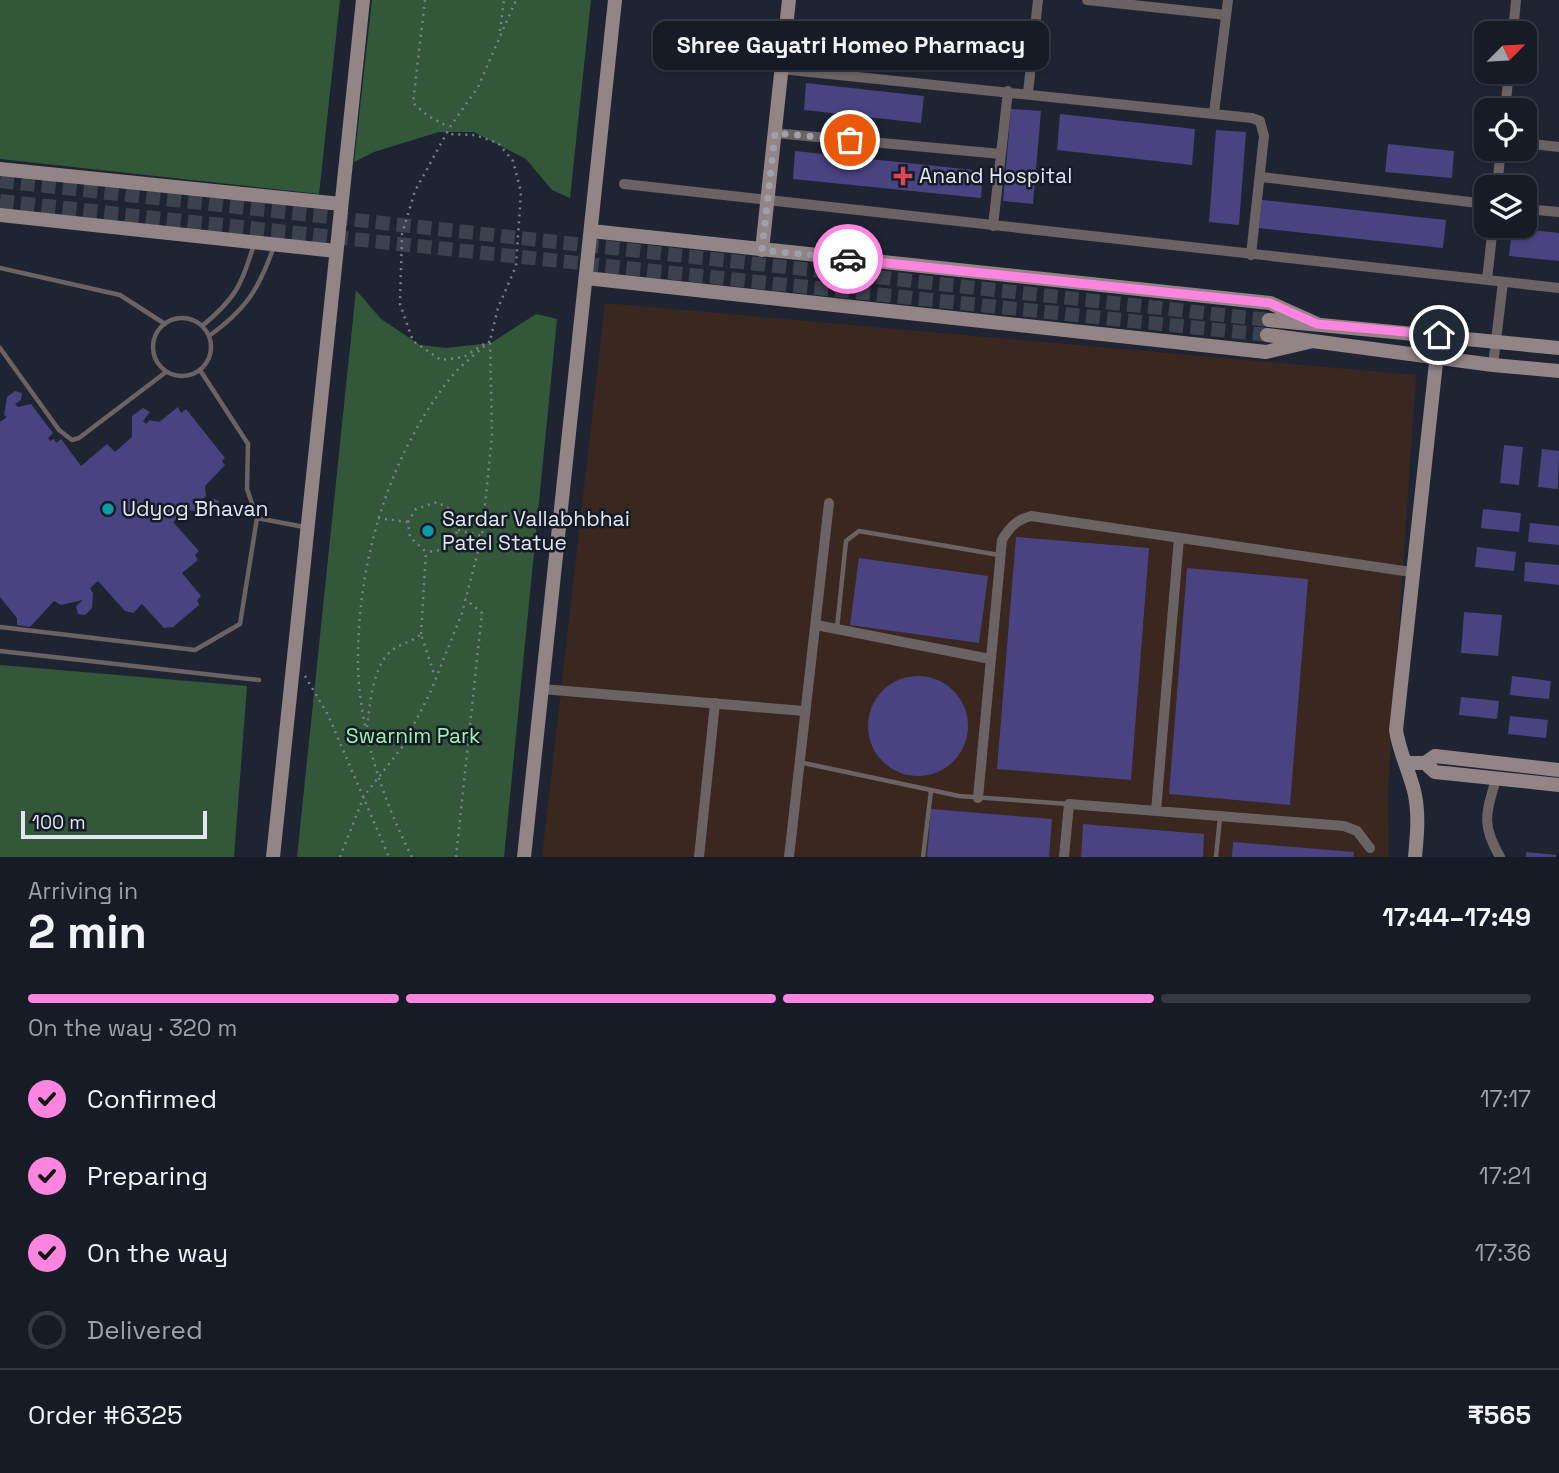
<!DOCTYPE html>
<html lang="en">
<head>
<meta charset="utf-8">
<style>
  body { margin:0; font-family:"Space Grotesk",sans-serif; background:#20242e; color:#f1f3f6; height:100vh; display:flex; flex-direction:column; font-size:26px; white-space:nowrap }
  * { box-sizing:border-box; margin:0 }
  p { font-size:23px; color:#9ea1a7 }
  .icon { flex:none; width:38px; height:38px; fill:none; stroke:currentColor; stroke-width:2; stroke-linecap:round; stroke-linejoin:round }
  .map { position:relative; height:857px; overflow:hidden }
  .drawer { display:flex; flex-direction:column; background:#171b26; flex:1 }
  .drawer>* { flex:none }
  .needle { width:46px; rotate:66deg }
  .fabs { position:absolute; left:1474px; top:21px; display:grid; gap:14px }
  .fabs a { display:grid; place-items:center; width:63px; height:63px; border-radius:14px; background:#171b26; box-shadow:0 2px 5px #0004,0 0 0 2px #363943; font-size:35px }
  .scale { position:absolute; left:21px; bottom:18px; width:186px; box-sizing:border-box; padding-left:7px; border:4px solid #e0e5ee; border-top:0; font-size:19px; line-height:24px; white-space:nowrap; color:#e0e5ee; -webkit-text-stroke:5px #151b27; paint-order:stroke }
  .pin { position:absolute; display:grid; place-items:center; width:60px; height:60px; color:#fff; margin:-30px; border:4px solid #fff; border-radius:50%; box-shadow:0 2px 7px #0007 }
  .courier { position:absolute; display:grid; place-items:center; width:70px; height:70px; margin:-35px; border:5px solid #fe85df; border-radius:50%; background:#fff; color:#222; box-shadow:0 2px 9px #0007 }
  .bubble { position:absolute; height:49px; border-radius:14px; background:#171b26; box-shadow:0 2px 5px #0004,0 0 0 2px #363943; font-size:23px; font-weight:600; line-height:49px; text-align:center }
  .head em { font-style:normal; font-weight:600 }
  .head div { display:flex; flex-direction:column-reverse }
  .head { display:flex; align-items:center; justify-content:space-between; height:119px; padding:0 28px }
  h1 { font-size:46px; font-weight:600; line-height:52px }
  .bar { display:grid; grid-template-columns:repeat(4,1fr); gap:10px 7px; align-content:center; height:84px; padding:0 28px }
  .bar i { height:9px; border-radius:5px; background:#363943 }
  .bar .on { background:#fe85df }
  .bar p { grid-column:span 4 }
  .line { display:flex; align-items:center; gap:18px; padding:0 28px; border-top:2px solid #363943 }
  .line div { flex:1 }
  ol { padding:0 28px; list-style:none }
  li { display:flex; align-items:center; gap:21px; height:77px }
  li p { margin-inline-start:auto }
  li .icon { padding:7px; border-radius:50%; background:#fe85df; color:#111; stroke-width:4 }
  li:last-child { color:#9ea1a7 }
  li i { width:38px; height:38px; border:4px solid #363943; border-radius:50% }
  .map>svg:first-child { display:block }
</style>
</head>
<body>
<div class="map">
<svg width="1559" height="857" viewBox="0 0 1559 857">
  <rect width="100%" height="100%" fill="#1f2432"/>
  <path fill="#392720" d="M605,303L1416,375L1388,791L1389,857H542Z"/>
  <path fill="#325839" d="M0,0H340L319,194L0,159Z
    M372,0H591L570,198L552,190L526,159L474,132H439L374,152L354,162Z
    M356,290L381,319L420,345L446,348L491,343L536,314L557,319L504,857H297Z
    M0,665L247,686L234,857H0Z"/>
  <path fill="#494381" d="M806,83L924,96L921,123L804,110Z
    M1011,109L1041,111L1033,204L1003,201Z
    M1060,114L1195,129L1192,165L1057,150Z
    M1216,130L1246,132L1239,225L1209,222Z
    M1388,144L1454,151L1452,178L1385,172Z
    M795,151L983,171L981,198L793,179Z
    M1262,200L1446,220L1443,248L1259,228Z
    M1512,228L1559,233V261L1509,256Z
    M15,391L22,393L21,400L15,404L18,407L31,404L53,433L48,438L50,441L54,439L56,443L61,439L81,466L107,444L115,452L132,437V416L143,408L150,412L143,421L146,424L150,420L159,422L178,407L181,413L186,409L225,458L222,461L225,465L205,486L206,496L202,500L205,503L212,498L219,501L217,509L209,514L188,510L173,522L199,551L195,555L198,560L182,573L201,596L197,600L199,605L173,627L164,628L142,604L133,613L125,611L98,581L90,588L93,593L92,608L85,615L78,614L76,606L83,600L61,605L54,601L30,627L17,625V618L0,597V422L7,417L4,415L7,397Z
    M1504,445L1523,447L1519,485L1500,483Z
    M1542,449L1559,451L1558,489L1538,487Z
    M1483,509L1521,513L1519,532L1481,528Z
    M1530,523L1559,526V545L1528,542Z
    M1016,537L1149,548L1131,780L997,769Z
    M1477,547L1516,552L1514,571L1475,567Z
    M859,558L988,576L979,643L850,625Z
    M1525,562L1559,565V585L1524,581Z
    M1187,568L1308,579L1290,805L1169,794Z
    M1464,612L1502,615L1498,656L1461,653Z
    M1512,676L1551,681L1549,699L1510,695Z
    M868 726a50 50 0 1 1 100 0a50 50 0 1 1-100 0Z
    M1461,697L1499,701L1497,719L1459,715Z
    M1510,716L1548,720L1546,738L1508,734Z
    M931,809L1052,819L1049,857H927Z
    M1083,824L1204,834L1203,857H1081Z
    M1233,842L1354,852L1353,857H1232Z
    M1526,852L1556,855V857H1526Z"/>
  <g fill="none" stroke-linecap="round" stroke-linejoin="round">
    <path stroke="#3c414e" stroke-width="14" stroke-dasharray="14 7" stroke-linecap="butt" d="M0,181L1269,320
      M0,201C422,247 845,291 1267,335"/>
    <path stroke="#7a7f8b" stroke-width="2.5" stroke-dasharray="2 5" stroke-linecap="butt" d="M425,0L413,103L428,116L449,127
      M500,31L504,0
      M484,344L464,357L441,360L413,341L400,304L402,234L415,191L450,127L478,87L516,0
      M378,518L408,522
      M458,530L482,536
      M421,634L426,552L410,537L408,522L416,509L437,502L450,509L458,530L447,549L426,552
      M305,676L328,715L389,857
      M367,727C370,705 372,673 387,655C396,644 411,643 421,634L435,677
      M340,857L364,796L403,746L430,693L462,613L482,536L492,435L490,341L498,308L516,266L521,192L513,161L498,143L475,135L446,134
      M412,857C383,801 359,729 358,664C357,565 387,460 448,381C459,366 476,354 490,341
      M456,857L482,613L465,599"/>
    <path stroke="#6b6263" stroke-width="4.5" d="M0,268L120,295L165,324
      M153 347a29 29 0 1 1 58 0a29 29 0 1 1-58 0Z
      M202,326C235,299 242,285 254,244
      M209,336C245,310 258,291 273,249
      M0,348L59,430L72,440L79,438L166,372
      M200,370L248,444L247,489L257,518L304,527
      M0,627L195,650L240,624L257,518
      M837,628L846,541L859,531L999,555
      M0,651L259,680
      M799,762L959,796L1069,804
      M923,857L931,791
      M1216,857L1220,817"/>
    <path stroke="#6b6263" stroke-width="10" d="M1087,0L1226,15
      M1513,33L1516,0
      M781,69L1252,118L1260,121L1264,136L1251,255
      M1028,93L1038,0
      M1505,110L1509,72
      M1214,113L1228,0
      M774,133L1001,154
      M1524,143L1559,147
      M1261,177L1486,204
      M624,184L1559,288
      M1497,187L1501,149
      M1524,209L1559,212
      M993,226L1008,91
      M1487,280L1493,226
      M1493,365L1503,282
      M816,625L990,659
      M542,689L804,711
      M1496,779C1486,814 1481,824 1500,857
      M978,798L1002,540C1010,527 1016,520 1031,516L1411,572
      M1156,811L1179,538
      M699,857L715,703
      M789,857L829,503
      M1064,857L1069,804L1344,826L1357,831L1370,848"/>
    <path stroke="#938486" stroke-width="14" d="M0,169L341,204
      M0,215L336,251
      M591,231L1270,303L1317,324
      M762,250L789,0
      M586,278L1266,352L1313,341
      M1269,320L1559,348
      M1267,335L1493,365L1559,371
      M1405,763H1425L1435,756L1559,770
      M1425,763L1435,772L1559,785
      M273,857L363,0
      M524,857L615,0
      M1415,857C1417,836 1419,815 1415,795C1410,772 1399,752 1396,730L1439,335"/>
  </g>
  <g fill="none" stroke-linecap="round" stroke-linejoin="round">
    <path stroke="#9ca1ac" stroke-width="7" stroke-dasharray="0 12.6" d="M848,259L762,250L775,133L850,140"/>
    <path stroke="#fe85df" stroke-width="9" d="M848,259L1270,303L1317,324L1439,335"/>
  </g>
  <path fill="#e0444e" stroke="#151b27" stroke-width="2.5" d="M899.5 165.5h7v7h7v7h-7v7h-7v-7h-7v-7h7z"/>
  <g fill="#0f9aa8" stroke="#151b27" stroke-width="2.5">
    <circle cx="108" cy="509" r="7"/>
    <circle cx="428" cy="531" r="7"/>
  </g>
  <g text-anchor="middle" stroke-width="5" stroke-linejoin="round" paint-order="stroke">
    <g font-size="21" fill="#e0e5ee" stroke="#151b27" text-anchor="start">
      <text x="919" y="183">Anand Hospital</text>
      <text x="122" y="516">Udyog Bhavan</text>
      <text x="442" y="526">Sardar Vallabhbhai<tspan x="442" dy="24">Patel Statue</tspan></text>
    </g>
    <g font-size="21" fill="#9cf3ab" stroke="#151b27">
      <text x="413" y="743">Swarnim Park</text>
    </g>
  </g>
</svg>
<div class="fabs">
<a><svg class="needle" viewBox="-14 -14 28 28"><path d="M0-13l5 13h-10z" fill="#e53935"/><path d="M0 13l5-13h-10z" fill="#9ea1a7"/></svg></a>
<a><svg class="icon" aria-label="locate" viewBox="0 0 24 24"><circle cx="12" cy="12" r="6"/><path d="M12 2v4M12 18v4M2 12h4M18 12h4"/></svg></a>
<a><svg class="icon" aria-label="layers" viewBox="0 0 24 24"><path d="M12 4l9 5-9 5-9-5zM3 14l9 5 9-5"/></svg></a>
</div>
<div class="scale">100 m</div>
<div class="pin" style="left:850px;top:140px;background:#ea580c"><svg class="icon" aria-label="bag" viewBox="0 0 24 24"><path d="M5 8h14l-1 12H6zM9 8a3 3 0 0 1 6 0"/></svg></div>
<div class="pin" style="left:1439px;top:335px;background:#1f2937"><svg class="icon" aria-label="home" viewBox="0 0 24 24"><path d="M3 11l9-7 9 7M6 9v11h12V9"/></svg></div>
<div class="courier" style="left:848px;top:259px"><svg class="icon" aria-label="car" viewBox="0 0 24 24"><path d="M5 17H2v-5l4-1 3-4h7l3 4 3 1v5h-3M9 17h6M6 11h13"/><circle cx="7" cy="17" r="2"/><circle cx="17" cy="17" r="2"/></svg></div>
<div class="bubble" style="left:653px;top:21px;width:396px">Shree Gayatri Homeo Pharmacy</div>
</div>
<section class="drawer">
<div class="head"><div><h1>2 min</h1><p>Arriving in</p></div><em>17:44–17:49</em></div>
<div class="bar"><i class="on"></i><i class="on"></i><i class="on"></i><i></i><p>On the way · 320 m</p></div>
<ol>
<li><svg class="icon" aria-label="check" viewBox="0 0 24 24"><path d="M5 12l5 5 9-10"/></svg>Confirmed<p>17:17</p></li>
<li><svg class="icon" aria-label="check" viewBox="0 0 24 24"><path d="M5 12l5 5 9-10"/></svg>Preparing<p>17:21</p></li>
<li><svg class="icon" aria-label="check" viewBox="0 0 24 24"><path d="M5 12l5 5 9-10"/></svg>On the way<p>17:36</p></li>
<li><i></i>Delivered</li>
</ol>
<div class="line" style="height:91px"><div>Order #6325</div><b>₹565</b></div>
</section>
</body>
</html>
